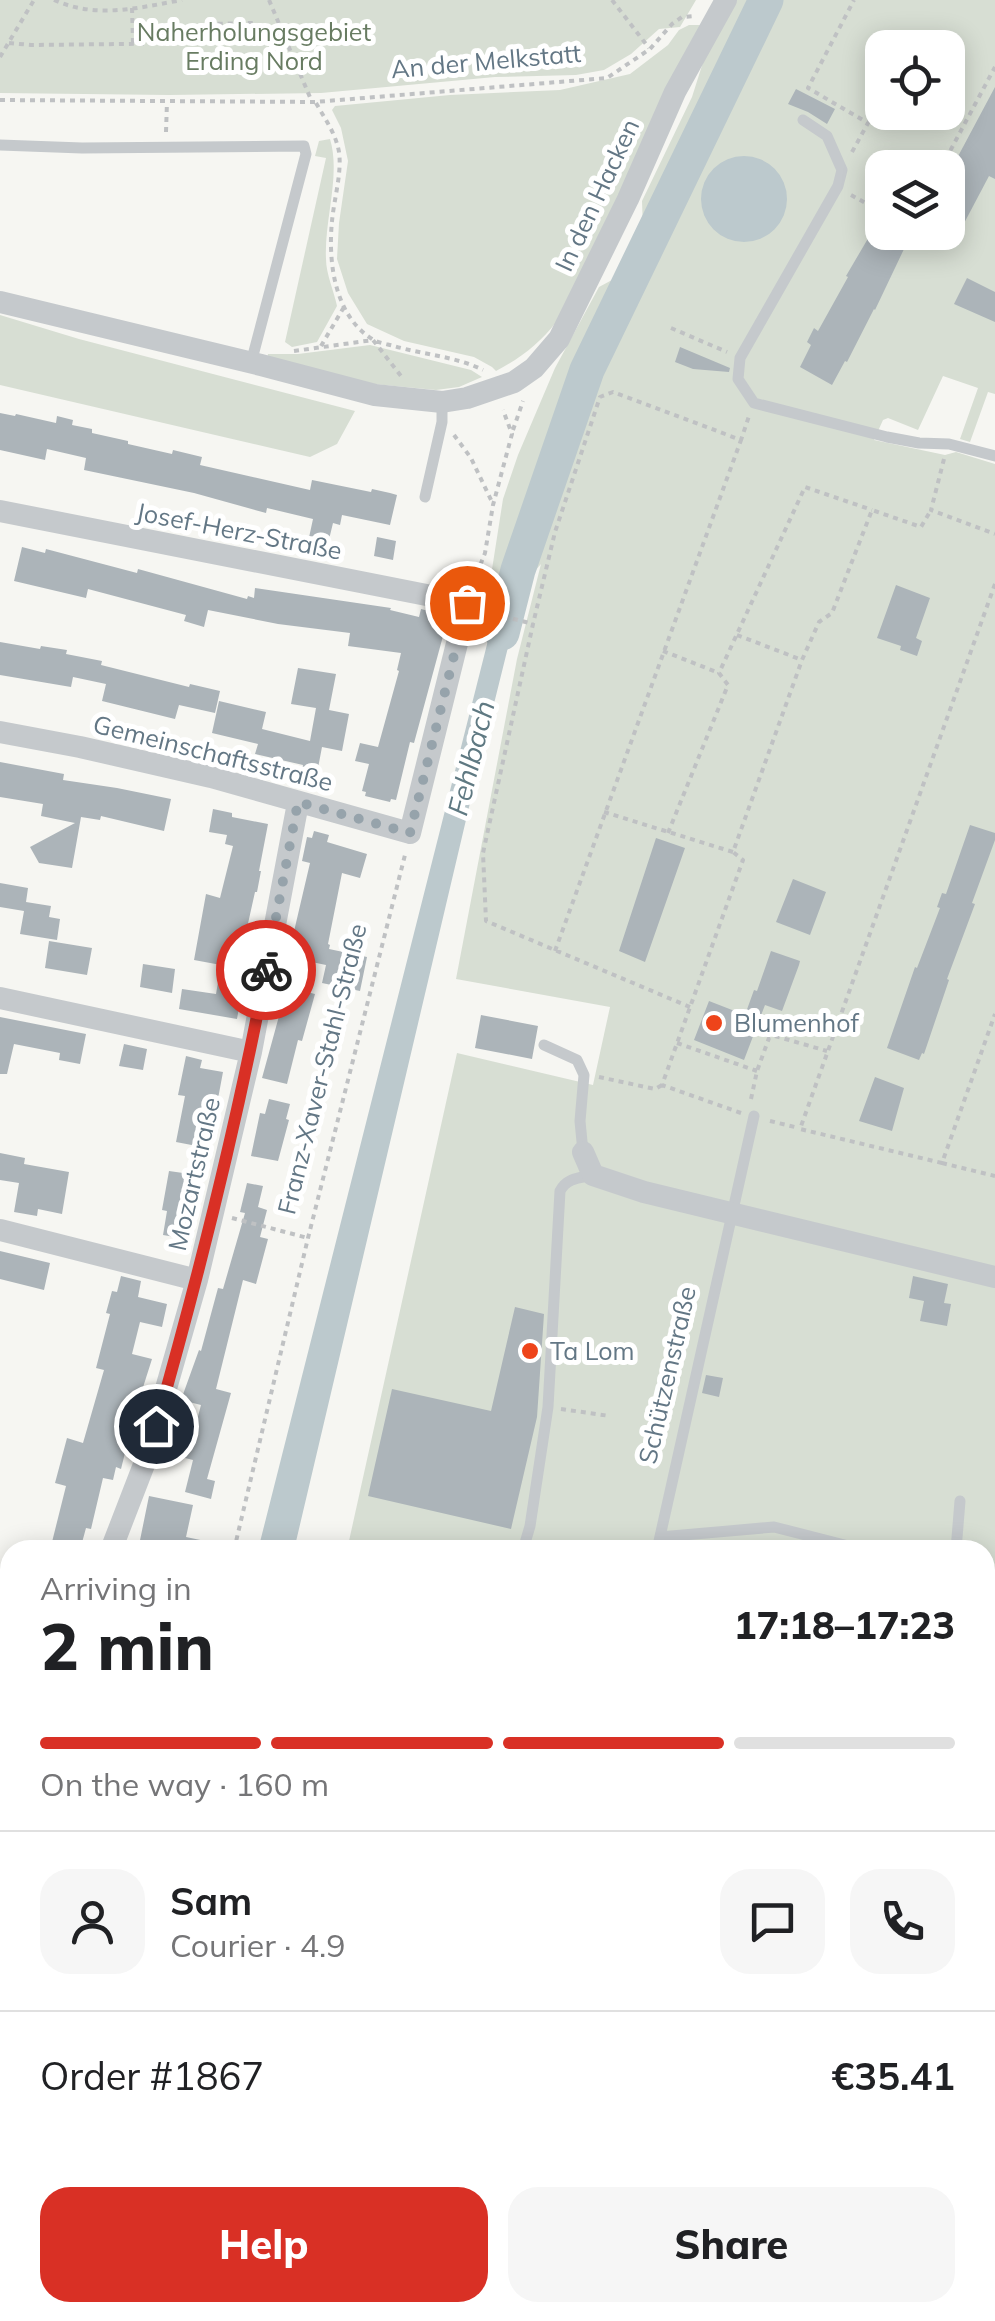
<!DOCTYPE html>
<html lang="en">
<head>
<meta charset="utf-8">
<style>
  body { margin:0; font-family:Mulish,sans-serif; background:#f6f6f6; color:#202124; height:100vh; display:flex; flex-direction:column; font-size:38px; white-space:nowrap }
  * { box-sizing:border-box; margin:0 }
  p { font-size:32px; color:#757577 }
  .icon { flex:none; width:55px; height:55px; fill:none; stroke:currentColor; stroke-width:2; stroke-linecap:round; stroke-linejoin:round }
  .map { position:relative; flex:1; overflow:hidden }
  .sheet { position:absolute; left:0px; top:1540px; width:995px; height:782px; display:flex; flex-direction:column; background:#fff; border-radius:30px 30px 0 0; box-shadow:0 5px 25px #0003 }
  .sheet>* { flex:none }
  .fabs { position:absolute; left:865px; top:30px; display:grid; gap:20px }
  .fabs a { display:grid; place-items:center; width:100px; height:100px; border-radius:20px; background:#fff; box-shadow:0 5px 25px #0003; font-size:50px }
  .pin { position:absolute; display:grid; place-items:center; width:85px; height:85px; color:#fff; margin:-42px; border:5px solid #fff; border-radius:50%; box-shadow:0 2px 10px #0007 }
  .courier { position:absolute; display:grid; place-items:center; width:100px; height:100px; margin:-50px; border:8px solid #d93025; border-radius:50%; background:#fff; color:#222; box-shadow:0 2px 12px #0007 }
  .headline em { font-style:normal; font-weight:800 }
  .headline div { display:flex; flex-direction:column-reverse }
  .headline { display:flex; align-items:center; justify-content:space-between; height:170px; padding:0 40px }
  h1 { font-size:65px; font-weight:800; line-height:75px }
  .bar { display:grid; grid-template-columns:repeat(4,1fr); gap:15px 10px; align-content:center; height:120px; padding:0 40px }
  .bar i { height:12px; border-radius:8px; background:#e0e0e0 }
  .bar .current { background:#d93025 }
  .bar p { grid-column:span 4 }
  .line { display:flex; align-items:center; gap:25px; padding:0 40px; border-top:2px solid #e0e0e0 }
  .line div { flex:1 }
  .round { display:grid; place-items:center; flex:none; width:105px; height:105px; border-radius:30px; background:#f6f6f6 }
  .primary-button { display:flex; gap:20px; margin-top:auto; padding:20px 40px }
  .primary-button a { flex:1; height:115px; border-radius:30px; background:#d93025; color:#fff; font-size:40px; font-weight:800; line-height:115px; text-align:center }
  .primary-button a+a { background:#f6f6f6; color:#202124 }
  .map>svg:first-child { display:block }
</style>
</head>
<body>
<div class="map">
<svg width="995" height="2321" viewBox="0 0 995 2321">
  <rect width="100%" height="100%" fill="#f6f6f2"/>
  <path fill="#d7ded3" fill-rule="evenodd" d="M0,0H696L680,27L659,29L631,54L604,70L576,75L495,77L321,93L169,95L0,93Z
    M733,0H995V394L988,392L970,442L960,439L978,388L943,376L918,430L888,418L883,420L874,440L945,455L956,452L995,464V1267L598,1182L995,1272V2149H985V1550H347L457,1053L593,1085L610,1007L456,979L517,659L541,564L528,579L488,595L503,499L518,455L555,368L599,287L623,274L643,231L642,201L692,97L712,34ZM882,48H948V112H882ZM882,168H948V232H882Z
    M689,25H700L622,195L557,321C540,343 521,358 496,371L492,367L474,357L404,341L367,324L348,293L337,259L339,223L348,161L341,128L332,110L335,106L450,95L560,90L630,74L668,45L679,30Z
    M330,139C341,175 324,220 326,259C326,274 334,291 337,306L317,342L292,347L285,342L326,158L315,156L319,141Z
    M0,315L79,339L355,411L337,444L310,457L0,385Z
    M370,345L471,370L482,377L459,387L436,390L374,384L267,361L268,354H298Z
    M985,2210L995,2211V2321H858L857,2313L985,2312Z"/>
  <path fill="#bcc9cd" d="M701 199a43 43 0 1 1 86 0a43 43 0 1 1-86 0Z
    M524,583L482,752L294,1550H258L500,593Z"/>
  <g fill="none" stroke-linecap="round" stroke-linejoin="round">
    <path stroke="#bcc9cd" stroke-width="20" d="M808,2312L817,2321
      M687,2321L694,2312"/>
    <path stroke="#bcc9cd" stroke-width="35" d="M502,633L518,570L587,370L766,0"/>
  </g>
  <path fill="#acb4b9" d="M995,87V179L989,176L961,229L948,221V158L955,162Z
    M796,89L835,109L827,124L808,112L788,104Z
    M873,230L904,249L875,310L874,309L847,362L845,361L832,385L800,367L811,345L807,342L814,328L818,331L848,277L846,276Z
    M967,278L995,292V322L954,304Z
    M680,347L730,368L729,372L693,369L675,362Z
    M0,413L15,416L16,414L56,423L57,416L73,420L72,425L92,429V433L128,441V444L172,454L173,450L202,457L200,465L310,490L312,480L371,492L372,489L390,493L397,495L390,525L342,515L340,525L333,523L324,560L305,556L313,519L267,508L266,513L194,493L84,470L86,458L47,449L45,460L0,450Z
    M377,537L396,541L393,560L374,556Z
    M22,547L45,553L46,549L137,573L138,569L247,599L248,596L254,598L255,588L391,608L390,610L419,617L421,609L444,615L441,624L446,625L414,743L410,742L396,800L391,799L390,802L365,796L366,792L362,791L369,764L355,761L360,743L378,747L399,671L397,670L401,653L348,646L350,633L278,624L208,610L204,627L184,621L186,615L88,589L86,598L14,581Z
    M896,585L930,598L916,638L922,641L917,656L900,650L901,646L877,638Z
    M0,642L40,649L41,646L67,650L66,654L102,661L101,665L189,687L190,684L220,691L215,713L179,705L175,719L102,701L106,684L73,677L71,687L0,675Z
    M298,668L336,674L329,710L349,714L342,751L322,747L314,789L299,786L303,765L255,754L258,744L212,733L219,701L266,712L262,729L310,741L316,708L291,704Z
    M0,762L64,774L63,780L117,788L171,799L164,831L101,816L100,820L81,817L72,868L39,863L30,847L75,823L41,816L43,804L0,797Z
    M213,809L232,813V817L268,824L259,871H261L257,892H255L247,928L253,929L237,1019L179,1009L182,989L216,994L221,965L194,960L206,894L220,898L233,846L225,844L227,835L209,832Z
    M970,825L995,833V840L972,903L975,904L947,979L949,980L924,1054L922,1053L919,1060L887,1048L915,967L917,968L940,908L937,907L942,893L946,894Z
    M314,831L329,835L327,842L367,854L360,878L342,873L328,944L330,945L329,949L367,957L360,991L322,983L326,965L288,957L310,863L302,861L307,837L312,838Z
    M656,838L685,848L645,962L619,951Z
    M793,879L826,892L810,935L776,922Z
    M0,883L28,888L26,902L51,906L49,917L60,919L57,940L20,934L24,911L0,907Z
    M49,941L92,948L87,975L45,968Z
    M771,951L800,961L799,965L782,1011L765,1005L744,1060L694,1040L709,1001L745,1015L754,990L757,991Z
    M143,964L175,969L172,993L140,987Z
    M287,987L315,994L302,1041L298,1040L287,1084L262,1078Z
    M481,1015L538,1026L532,1059L475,1048Z
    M0,1017L86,1034L80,1064L59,1060L60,1053L14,1044L7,1074H0Z
    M124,1044L147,1049L143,1070L119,1066Z
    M186,1056L202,1060L200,1068L223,1072L217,1104L211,1103L202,1147L176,1142L185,1096L178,1095Z
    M875,1077L904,1088L892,1131L859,1121Z
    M269,1099L290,1104L286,1119L289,1120L278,1161L251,1156L260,1113L265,1114Z
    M0,1153L25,1158L24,1164L69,1172L62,1214L38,1209L37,1216L14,1212L19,1183L0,1180Z
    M169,1171L197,1175L187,1239L163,1235L167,1211L162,1210Z
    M247,1183L263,1186L258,1207L267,1210L260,1237L268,1239L256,1284L243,1280L216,1389L231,1393L207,1479L215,1481L211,1499L185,1492L193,1460L165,1453L172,1429L193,1435L201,1405L181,1400L199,1350L201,1351L218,1288L223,1289L245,1213L240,1212Z
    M0,1251L50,1263L44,1290L0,1279Z
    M121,1276L141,1281L138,1297L167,1304L162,1327L140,1322L132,1354L152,1359L125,1444L127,1445L121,1469L116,1467L113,1480L103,1478L91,1529L86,1528L80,1550H50L66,1486L55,1483L67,1438L83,1443L104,1370L96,1368L110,1314L106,1313L112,1291L117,1292Z
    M913,1276L948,1284L944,1303L951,1304L947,1326L920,1321L924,1301L909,1298Z
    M515,1307L544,1314L537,1417L511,1529L368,1496L392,1389L491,1411Z
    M706,1375L723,1378L719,1397L702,1393Z
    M149,1496L193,1505L186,1537L215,1543L214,1550H138Z"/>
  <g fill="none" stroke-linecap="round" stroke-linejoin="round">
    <g stroke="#b5bbbf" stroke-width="38">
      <path id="secondary" d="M0,1975L10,1978
        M985,2174L995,2175"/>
    </g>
    <path stroke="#bfc1c3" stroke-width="4" stroke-dasharray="5 5" stroke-linecap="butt" d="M54,0C97,19 137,8 182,0
      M269,0L312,102
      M612,0L649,48
      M132,8L133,43
      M9,43L31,45L212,43L210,24L253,23V42L284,36
      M0,57L34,0
      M0,100L315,102L607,78L650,49L672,24L682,17L695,16
      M316,103C325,119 336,134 339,152C342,173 334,199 332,221C328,261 334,315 372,339C378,343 387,344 394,346C424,355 455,356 483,370
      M166,132L167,102
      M852,152L868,123L808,88L854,0
      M941,168L995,67
      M851,195L882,212
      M671,328L727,352
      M321,346L344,307
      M294,351L373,340L401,376
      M513,430L523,401
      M454,435L471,458L493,504
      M944,459L931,510L995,534
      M473,583L485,553L493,505L512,434L503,410
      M995,584L800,1129L942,1163L995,1014
      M484,611L533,624
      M737,635L802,660
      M663,651L719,673
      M604,812L733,852
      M668,833L728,685L719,673L805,487L872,510
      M555,951L741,440
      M690,1007L486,921L483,853L533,624L555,532L600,397L613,392L741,440L749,416
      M677,1043L757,1071
      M599,1077L655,1089L662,1085
      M751,1099L757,1071L769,1038L775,1036L827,1051
      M741,1113L662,1085L743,860L733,852L802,660L819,622L832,613L872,510L921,527L931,510
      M770,1121L799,1128
      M942,1163L995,1176
      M232,1218L308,1238
      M561,1409L610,1416
      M234,1550L308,1238L406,851
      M985,2296L995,2293
      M839,2312L855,2321
      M984,2312L986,2321
      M670,2321L680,2312
      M868,2321L908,2312"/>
    <path stroke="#c5c9cc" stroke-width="11" d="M803,120L827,136L842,170L838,186L740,358L738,379L754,403L887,437L919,443L949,444L995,456
      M0,145L82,148L304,146L306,154L251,363
      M425,497L442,422V402
      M544,1045L577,1060L584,1075L580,1121L583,1152
      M660,1537L774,1527L864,1550
      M523,1550L530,1526L548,1407L560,1191C567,1178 579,1178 593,1175
      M657,1550L754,1116
      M956,1550L960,1501
      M985,1580L995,1583
      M985,2104H995"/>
    <path stroke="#c5c9cc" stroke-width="22" d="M0,302L261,365L375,395L442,402L467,398L514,382L534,368L559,339L628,199L675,92L726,0
      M0,511L467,603L410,833L211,777L80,747L0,732
      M0,998L251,1052
      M583,1152L593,1175L644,1192L995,1277
      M0,1230L197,1280
      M111,1550L145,1462L197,1280L251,1052L298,803
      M6,1977L5,1951L10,1914
      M985,2004H995
      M10,2013V2268
      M10,2312V2321
      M361,2312L372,2321
      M39,2321L42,2312"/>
    <use href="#secondary" stroke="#fff" stroke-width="32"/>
  </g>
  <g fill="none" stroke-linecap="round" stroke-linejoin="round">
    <path stroke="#96a3ab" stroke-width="10" stroke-dasharray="0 18" d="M266,970L298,802L410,833L467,603"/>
    <path stroke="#d93025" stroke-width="12" d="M156,1426C199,1275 237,1123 266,970"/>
  </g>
  <g fill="#ee441a" stroke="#fff" stroke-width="4">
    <circle cx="714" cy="1023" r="10"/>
    <circle cx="530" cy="1351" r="10"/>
  </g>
  <g text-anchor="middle" stroke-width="10" stroke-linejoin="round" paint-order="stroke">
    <g font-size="25" fill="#687c62" stroke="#fff">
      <text x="254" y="41">Naherholungsgebiet<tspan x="254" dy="29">Erding Nord</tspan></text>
    </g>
    <g font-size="25" fill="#637785" stroke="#fff">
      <text transform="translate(486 61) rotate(-5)" y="9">An der Melkstatt</text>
      <text transform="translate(597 195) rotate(-65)" y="9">In den Hacken</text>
      <text transform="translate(239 531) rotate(11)" y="9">Josef-Herz-Straße</text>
      <text transform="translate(213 753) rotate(14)" y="9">Gemeinschaftsstraße</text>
      <text transform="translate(322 1069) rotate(-76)" y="9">Franz-Xaver-Stahl-Straße</text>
      <text transform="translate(194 1174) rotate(-77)" y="9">Mozartstraße</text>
      <text transform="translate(667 1375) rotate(-77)" y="9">Schützenstraße</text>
    </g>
    <g font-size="25" fill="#637785" stroke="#fff" text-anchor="start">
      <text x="734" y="1032">Blumenhof</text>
      <text x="550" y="1360">Ta Lom</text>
    </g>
    <g font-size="28" font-style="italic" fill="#5f7982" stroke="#fff">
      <text transform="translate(471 758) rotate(-76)" y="10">Fehlbach</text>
    </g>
  </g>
</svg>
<div class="fabs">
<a><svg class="icon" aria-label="locate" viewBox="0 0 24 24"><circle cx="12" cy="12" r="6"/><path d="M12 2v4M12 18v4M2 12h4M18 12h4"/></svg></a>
<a><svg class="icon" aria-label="layers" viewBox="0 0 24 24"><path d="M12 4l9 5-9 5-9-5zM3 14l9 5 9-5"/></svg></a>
</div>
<div class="pin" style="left:467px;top:603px;background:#ea580c"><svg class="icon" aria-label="bag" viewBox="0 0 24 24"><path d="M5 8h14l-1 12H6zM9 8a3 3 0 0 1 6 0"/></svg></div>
<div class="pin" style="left:156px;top:1426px;background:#1f2937"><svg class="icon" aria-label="home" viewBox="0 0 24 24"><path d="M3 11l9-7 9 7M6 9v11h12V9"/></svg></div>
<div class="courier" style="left:266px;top:970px"><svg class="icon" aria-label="bike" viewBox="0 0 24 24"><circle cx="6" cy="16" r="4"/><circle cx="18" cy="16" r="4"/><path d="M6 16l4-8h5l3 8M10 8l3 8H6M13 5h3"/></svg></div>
<section class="sheet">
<div class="headline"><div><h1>2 min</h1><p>Arriving in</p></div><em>17:18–17:23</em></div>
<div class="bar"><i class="current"></i><i class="current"></i><i class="current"></i><i></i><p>On the way · 160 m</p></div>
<div class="line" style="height:180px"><a class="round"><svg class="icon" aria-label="person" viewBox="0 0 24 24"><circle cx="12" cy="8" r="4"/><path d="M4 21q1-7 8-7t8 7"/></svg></a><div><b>Sam</b><p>Courier · 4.9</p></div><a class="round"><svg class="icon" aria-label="chat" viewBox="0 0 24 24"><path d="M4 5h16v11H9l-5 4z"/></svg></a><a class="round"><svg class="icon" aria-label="phone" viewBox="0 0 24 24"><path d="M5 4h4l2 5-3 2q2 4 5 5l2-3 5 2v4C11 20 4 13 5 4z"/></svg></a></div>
<div class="line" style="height:130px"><div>Order #1867</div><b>€35.41</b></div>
<div class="primary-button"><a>Help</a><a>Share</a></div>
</section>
</div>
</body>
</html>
